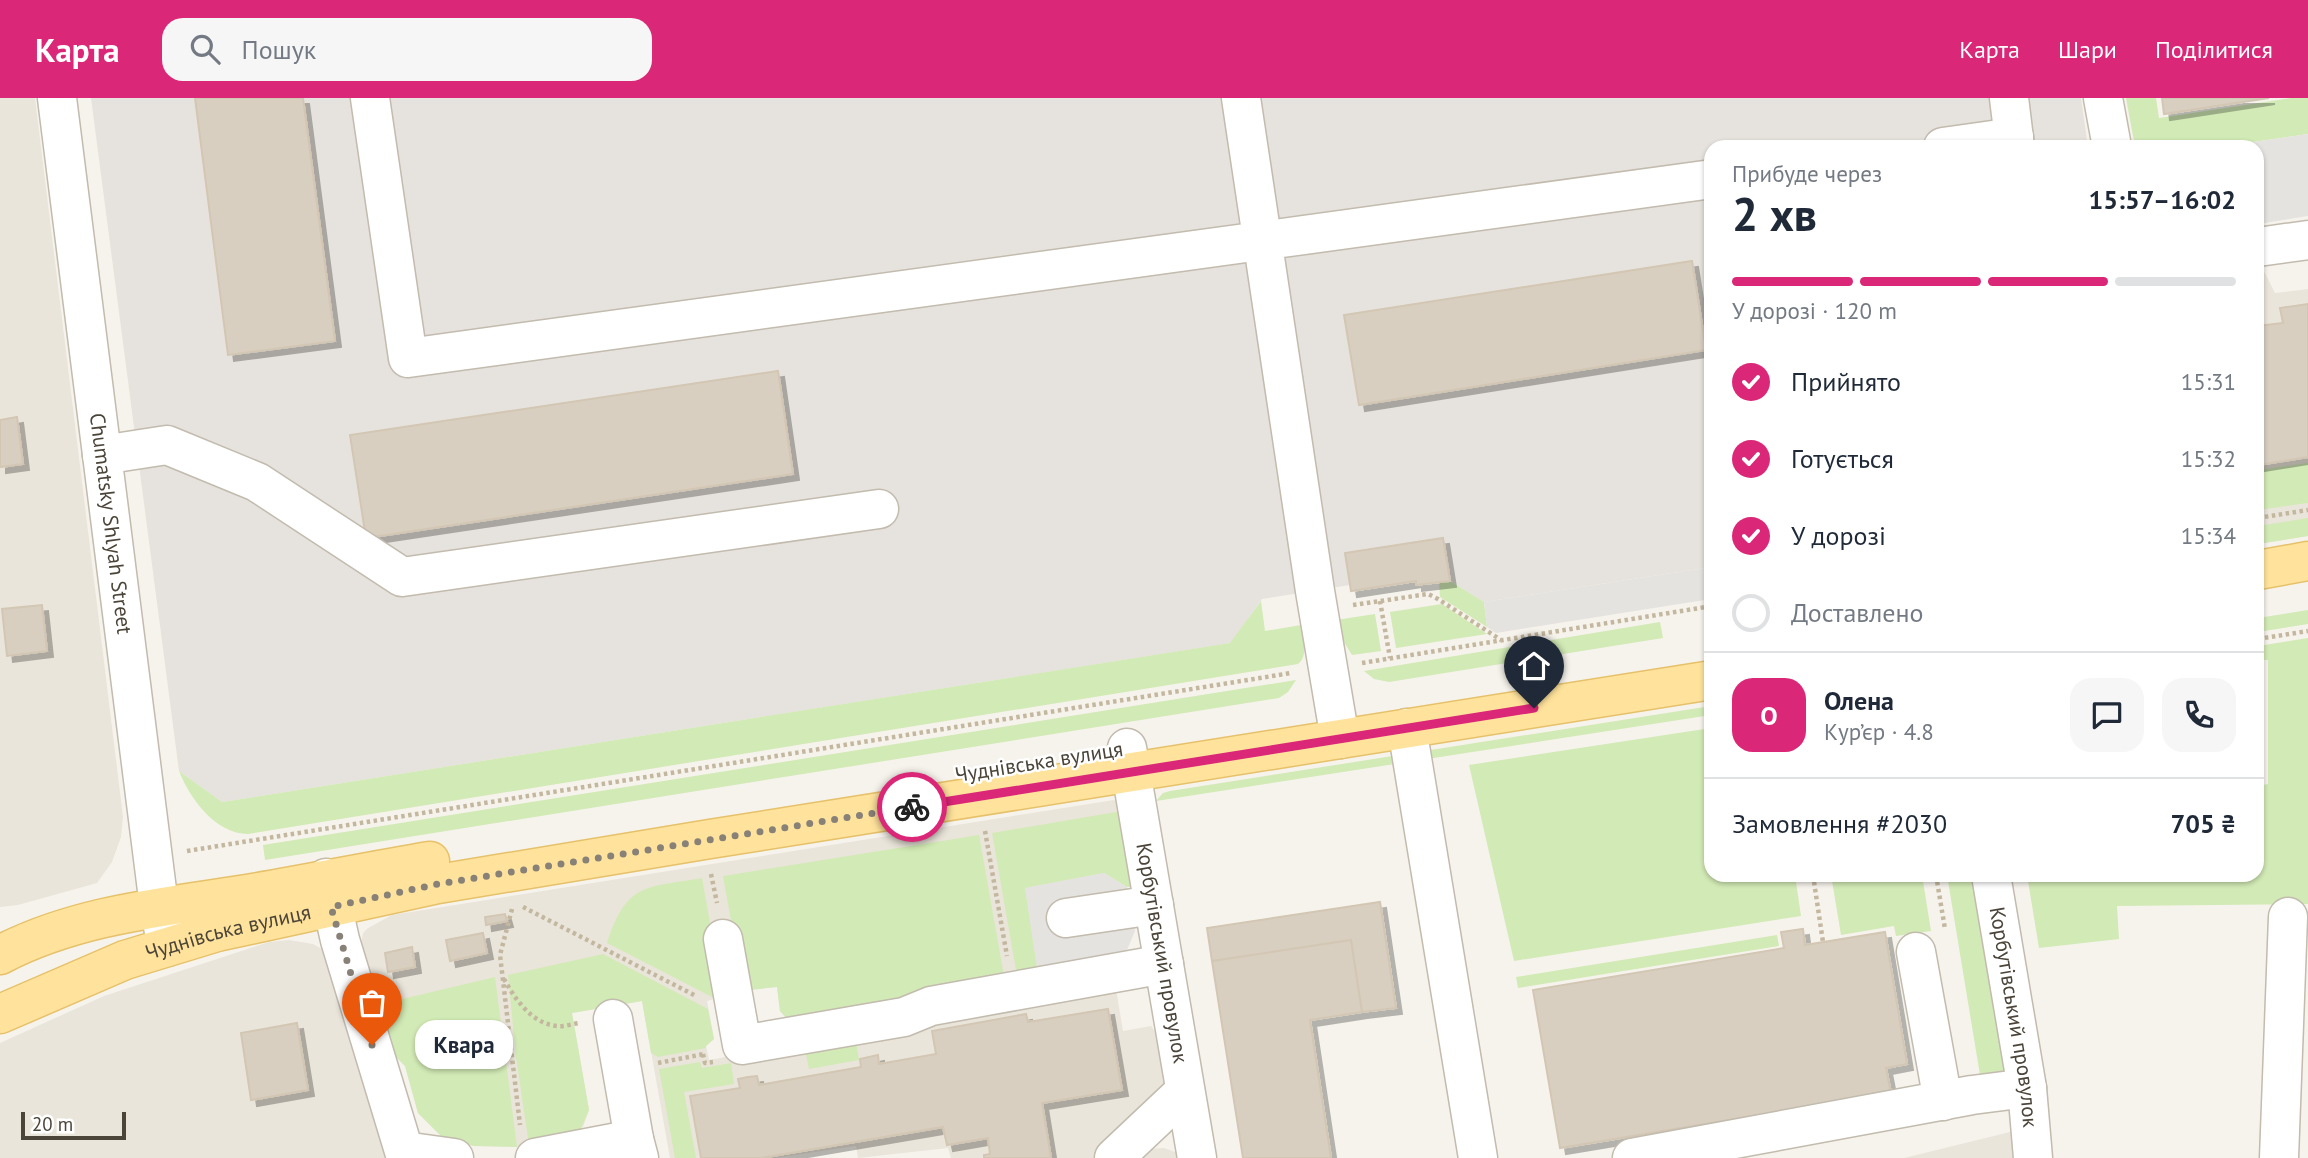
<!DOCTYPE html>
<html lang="uk">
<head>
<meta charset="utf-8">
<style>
  body { margin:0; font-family:"PT Sans",sans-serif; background:#f6f6f7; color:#1f2937; height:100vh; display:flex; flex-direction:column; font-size:26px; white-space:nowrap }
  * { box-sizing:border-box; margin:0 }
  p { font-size:23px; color:#747a83 }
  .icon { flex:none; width:38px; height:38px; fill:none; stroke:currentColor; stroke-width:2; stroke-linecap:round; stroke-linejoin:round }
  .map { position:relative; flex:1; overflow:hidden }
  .side { position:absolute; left:1704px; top:42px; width:560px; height:742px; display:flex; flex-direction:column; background:#fff; border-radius:21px; box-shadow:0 2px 5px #0004 }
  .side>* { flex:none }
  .scale { position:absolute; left:21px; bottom:18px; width:105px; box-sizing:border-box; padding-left:7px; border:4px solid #4b4439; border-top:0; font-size:19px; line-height:24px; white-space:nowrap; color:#4b4439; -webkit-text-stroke:5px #fff; paint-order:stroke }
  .pin { position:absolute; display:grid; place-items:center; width:60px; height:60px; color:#fff; margin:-72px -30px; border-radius:50% 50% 50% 0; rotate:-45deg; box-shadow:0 0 7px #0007 }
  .pin .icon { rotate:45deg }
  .courier { position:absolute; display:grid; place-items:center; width:70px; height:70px; margin:-35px; border:5px solid #db2777; border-radius:50%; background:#fff; color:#222; box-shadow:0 2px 9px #0007 }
  .bubble { position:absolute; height:49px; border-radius:21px; background:#fff; box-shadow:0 2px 5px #0004; font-size:23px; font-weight:600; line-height:49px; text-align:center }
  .head em { font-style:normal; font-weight:600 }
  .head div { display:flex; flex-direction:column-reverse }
  .head { display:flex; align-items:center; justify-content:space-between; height:119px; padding:0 28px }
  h1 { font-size:46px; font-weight:600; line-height:52px }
  .bar { display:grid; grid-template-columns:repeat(4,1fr); gap:10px 7px; align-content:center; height:84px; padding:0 28px }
  .bar i { height:9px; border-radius:5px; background:#e0e1e3 }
  .bar .selected { background:#db2777 }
  .bar p { grid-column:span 4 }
  .line { display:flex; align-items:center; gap:18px; padding:0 28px; border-top:2px solid #e0e1e3 }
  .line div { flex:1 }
  .round { display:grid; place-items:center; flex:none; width:74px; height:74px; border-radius:21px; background:#f6f6f7 }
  ol { padding:0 28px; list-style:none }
  li { display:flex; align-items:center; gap:21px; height:77px }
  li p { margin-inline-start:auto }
  li .icon { padding:7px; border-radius:50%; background:#db2777; color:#fff; stroke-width:4 }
  li:last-child { color:#747a83 }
  li i { width:38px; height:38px; border:4px solid #e0e1e3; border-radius:50% }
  header { display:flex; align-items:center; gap:42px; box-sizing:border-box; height:98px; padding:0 35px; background:#db2777; color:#fff }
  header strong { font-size:33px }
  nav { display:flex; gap:38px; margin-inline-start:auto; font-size:24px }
  .search { width:490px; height:63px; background:#f6f6f7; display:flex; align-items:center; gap:18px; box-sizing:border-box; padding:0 24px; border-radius:21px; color:#747a83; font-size:26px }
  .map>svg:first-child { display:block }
</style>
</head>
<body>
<header>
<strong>Карта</strong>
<div class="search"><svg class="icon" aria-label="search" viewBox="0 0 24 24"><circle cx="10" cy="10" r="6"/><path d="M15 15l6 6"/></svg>Пошук</div>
<nav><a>Карта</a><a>Шари</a><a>Поділитися</a></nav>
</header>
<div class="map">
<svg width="2308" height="1060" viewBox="0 0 2308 1060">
  <defs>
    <filter id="shadow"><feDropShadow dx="6" dy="6" stdDeviation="0" flood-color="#0004"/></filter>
  </defs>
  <rect width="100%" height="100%" fill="#f6f3ec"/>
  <path fill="#eae5da" d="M0,0H35L123,719L121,739L112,764L97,785L18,807L0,809Z
    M2258,168L2265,175L2275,195L2308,191V438L2258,446Z
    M1114,702L1118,705L1127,789L1104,775L1037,869L1114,855V860L785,919L780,913L777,889L749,892L707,903L714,941L706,948L709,962L1112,889L1117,897L1123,933L1151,928L1156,935L1164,985L1156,999L1093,1060H951L948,1050L858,1060L856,1048L775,1060H670L642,903L572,915L589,1012L583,1029L517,1049L474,1048L441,1038L418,1015L405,968L400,962L360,852L363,835L368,830L392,817Z
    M289,842L313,846L327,854L365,961L386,1060H0V945L104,898L269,844Z
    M2014,1033L2017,1060H1904Z
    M1164,1050L1178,1055L1182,1060H1136L1147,1051Z"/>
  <path fill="#e6e2dd" d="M91,0H2081L2088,49H1712L1711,469L1484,504L1450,483L1416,487L1415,483L1351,493L1350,487L1262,501L1231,545L222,704L179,673Z"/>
  <path fill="#d2eab5" d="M2126,0H2156L2159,20L2291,0H2308V36L2218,49H2135Z
    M2308,365V405L2258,412V372Z
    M2308,420V438L2258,446V428Z
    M1450,483L1484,504L1487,529L1440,499L1439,484Z
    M1261,503L1265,533L1301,527C1303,540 1309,557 1298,566L248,736C216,736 190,701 179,673L222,704L1230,545Z
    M1442,506L1487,536L1396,550L1390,514Z
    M2308,512V526L2258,534V520Z
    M1375,516L1381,553L1352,557L1342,541L1336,522Z
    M1660,524L1663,540L1389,584L1374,581L1364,573Z
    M2308,540V806L2117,808L2119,841L2039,850L2027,777H2258V688L2268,686V562H2258V548Z
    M1296,582L1288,594L1279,600L265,762L263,747Z
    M1711,608V617L1156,703L1163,695L1170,693Z
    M1711,630L1712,777H1795L1801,818L1514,863L1469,667Z
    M1122,713L1134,789H1127L1104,775L1025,790L1037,869L1016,872L992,735Z
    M979,737L1004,878L910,894L911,902L791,925L780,913L777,889L749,892L734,839L723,778Z
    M1831,777H1922L1931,833L1896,838L1894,828L1841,837Z
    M1947,777H1972L2006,979L1981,983Z
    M702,780L713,842L716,901L607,845C627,784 645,790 702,780Z
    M1777,837L1779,848L1518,890L1516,879Z
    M603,856L708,911L714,941L706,948V950L658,959L651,955L642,903L572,915L589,1012L579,1035L529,1047L516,959L508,877Z
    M495,879L517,1049L474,1048L456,1044L441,1038L418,1015L405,968L393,956L377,907Z
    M856,944L859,962L809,971L805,952Z
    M700,964L702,970L731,965L734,986L684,994L696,1060H675L659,971Z"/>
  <path fill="#e5e3e0" d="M2308,36V118L2258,126V49H2218Z
    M1711,469V501L1496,535L1487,529L1484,504Z
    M1104,775L1127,789L1135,833L1127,852L1037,869L1025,790Z"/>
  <path fill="#d8cfc1" stroke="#d3c7b4" stroke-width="2" filter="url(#shadow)" d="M195,0H303L335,243L228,257Z
    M2162,0H2269L2164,16Z
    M1692,163L1706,252L1359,307L1344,217Z
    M2308,206V359L2258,367V228L2283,225L2280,210Z
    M778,273L793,376L366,440L350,337Z
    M17,319L23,366L0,369V322Z
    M1443,440L1450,483L1416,487V483L1351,493L1345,455Z
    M42,507L47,553L7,558L2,511Z
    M1380,804L1396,910L1362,914L1351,842L1212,863L1207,830Z
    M505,816L507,823L486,827L485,819Z
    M1803,831L1805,847L1885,834L1907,966L1886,970L1891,995L1560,1050L1533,892L1784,850L1781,834Z
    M483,835L487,855L450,863L446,842Z
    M1351,842L1362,914L1310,922L1331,1060H1243L1212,863Z
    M412,849L415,869L388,874L385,855Z
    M1108,911L1122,992L1042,1005L1051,1060H984V1057L990,1056L988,1040L947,1047L943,1029L761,1060H701L690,998L740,990L738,981L748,979L757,978L759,987L861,969L860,961L878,957L879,966L936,956L932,933L1026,916L1028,924Z
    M297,925L308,992L251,1002L241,935Z"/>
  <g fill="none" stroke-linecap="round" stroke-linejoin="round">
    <g stroke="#c2bbae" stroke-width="41">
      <g id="minor">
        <path id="s1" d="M57,0L159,808L167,849"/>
        <path d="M370,0L408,260L1712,81"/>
        <path d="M1241,0L1315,493L1340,641"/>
        <path d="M2009,0L2015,49"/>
        <path d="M2103,0L2112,49"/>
        <path d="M1943,49L2014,39"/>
        <path d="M2258,149L2308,142"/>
        <path d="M102,357L167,347L257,384L402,479L879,411"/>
        <path d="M1407,630L1478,1060"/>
        <path id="s2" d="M1127,650L1197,1060"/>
        <path id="s3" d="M1991,777L2027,990L2033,1060"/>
        <path d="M326,780L340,842L404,1053L454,1060"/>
        <path d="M1066,820L1154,807"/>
        <path d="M723,841L742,947L904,919L931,908L1164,866"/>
        <path d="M1916,854L1943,1003"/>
        <path d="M613,921L634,1041"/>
        <path d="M535,1060L634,1041L639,1060"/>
        <path d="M1114,1060L1185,993"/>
        <path d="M1632,1060L1972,997L2027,990"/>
        <path d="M2279,1060L2288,819"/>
      </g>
    </g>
    <g stroke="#e6c16a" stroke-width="41">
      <g id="major">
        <path d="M2258,472L2308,463"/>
        <path d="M0,857C76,817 164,809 247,796C308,786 369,773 430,763"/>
        <path id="s4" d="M0,916L125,862L217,834L438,786L710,741L1712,582"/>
      </g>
    </g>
    <path stroke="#c4b79f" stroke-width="4.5" stroke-dasharray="3.5 3.5" stroke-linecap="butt" d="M2258,420L2308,412
      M1380,503L1390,560
      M1353,507L1428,496L1438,501L1501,542
      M2258,541L2308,533
      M1362,565L1712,508
      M985,733L1007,858
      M187,753L1291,575
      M711,776L717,805
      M1813,777L1823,844
      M1936,777L1945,831
      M523,809L696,898
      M512,811L500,857L520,1027
      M504,881C515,901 532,926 557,928C564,929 572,926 579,925
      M703,956L705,965L713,964
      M658,965L704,956"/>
    <use href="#minor" stroke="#fff" stroke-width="38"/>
    <use href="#major" stroke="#ffe39c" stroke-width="38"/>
  </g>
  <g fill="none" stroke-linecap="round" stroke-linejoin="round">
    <path stroke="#878178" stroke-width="7" stroke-dasharray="0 12.6" d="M372,947L331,809L438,786L912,709"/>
    <path stroke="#db2777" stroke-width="9" d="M912,709L1534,610"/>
  </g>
  <g text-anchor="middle" stroke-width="5" stroke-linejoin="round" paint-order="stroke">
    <g font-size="21" fill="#4b4439" stroke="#fff">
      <text dy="7" stroke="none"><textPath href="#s1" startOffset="429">Chumatsky Shlyah Street</textPath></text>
      <text transform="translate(1039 664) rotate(-9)" y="7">Чуднівська вулиця</text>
      <text dy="7" stroke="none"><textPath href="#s4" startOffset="243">Чуднівська вулиця</textPath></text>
      <text dy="7" stroke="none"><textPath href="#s2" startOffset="208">Корбутівський провулок</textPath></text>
      <text dy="7" stroke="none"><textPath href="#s3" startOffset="144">Корбутівський провулок</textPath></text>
    </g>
  </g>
</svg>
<div class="scale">20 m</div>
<div class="pin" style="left:372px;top:947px;background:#ea580c"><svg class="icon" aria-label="bag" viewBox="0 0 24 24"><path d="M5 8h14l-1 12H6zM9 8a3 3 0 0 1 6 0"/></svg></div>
<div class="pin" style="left:1534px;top:610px;background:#1f2937"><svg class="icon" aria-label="home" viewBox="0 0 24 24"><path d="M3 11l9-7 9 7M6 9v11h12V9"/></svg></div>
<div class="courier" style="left:912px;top:709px"><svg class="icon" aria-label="bike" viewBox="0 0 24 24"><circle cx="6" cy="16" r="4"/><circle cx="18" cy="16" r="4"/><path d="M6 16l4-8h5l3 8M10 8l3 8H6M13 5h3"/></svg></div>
<div class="bubble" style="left:415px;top:922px;width:98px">Квара</div>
<section class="side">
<div class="head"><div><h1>2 хв</h1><p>Прибуде через</p></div><em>15:57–16:02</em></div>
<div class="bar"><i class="selected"></i><i class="selected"></i><i class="selected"></i><i></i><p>У дорозі · 120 m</p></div>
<ol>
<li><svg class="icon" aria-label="check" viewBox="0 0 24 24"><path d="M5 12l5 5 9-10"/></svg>Прийнято<p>15:31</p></li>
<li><svg class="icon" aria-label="check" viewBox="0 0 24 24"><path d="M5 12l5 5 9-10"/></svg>Готується<p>15:32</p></li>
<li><svg class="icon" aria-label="check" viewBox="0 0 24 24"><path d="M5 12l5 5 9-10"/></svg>У дорозі<p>15:34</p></li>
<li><i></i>Доставлено</li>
</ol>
<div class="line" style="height:126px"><b class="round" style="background:#db2777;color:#fff">О</b><div><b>Олена</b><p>Кур’єр · 4.8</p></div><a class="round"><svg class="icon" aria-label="chat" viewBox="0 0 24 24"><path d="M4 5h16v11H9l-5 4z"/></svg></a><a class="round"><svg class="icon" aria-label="phone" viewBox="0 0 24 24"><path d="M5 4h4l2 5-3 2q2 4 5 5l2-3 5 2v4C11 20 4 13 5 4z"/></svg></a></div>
<div class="line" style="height:91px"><div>Замовлення #2030</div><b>705 ₴</b></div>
</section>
</div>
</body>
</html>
